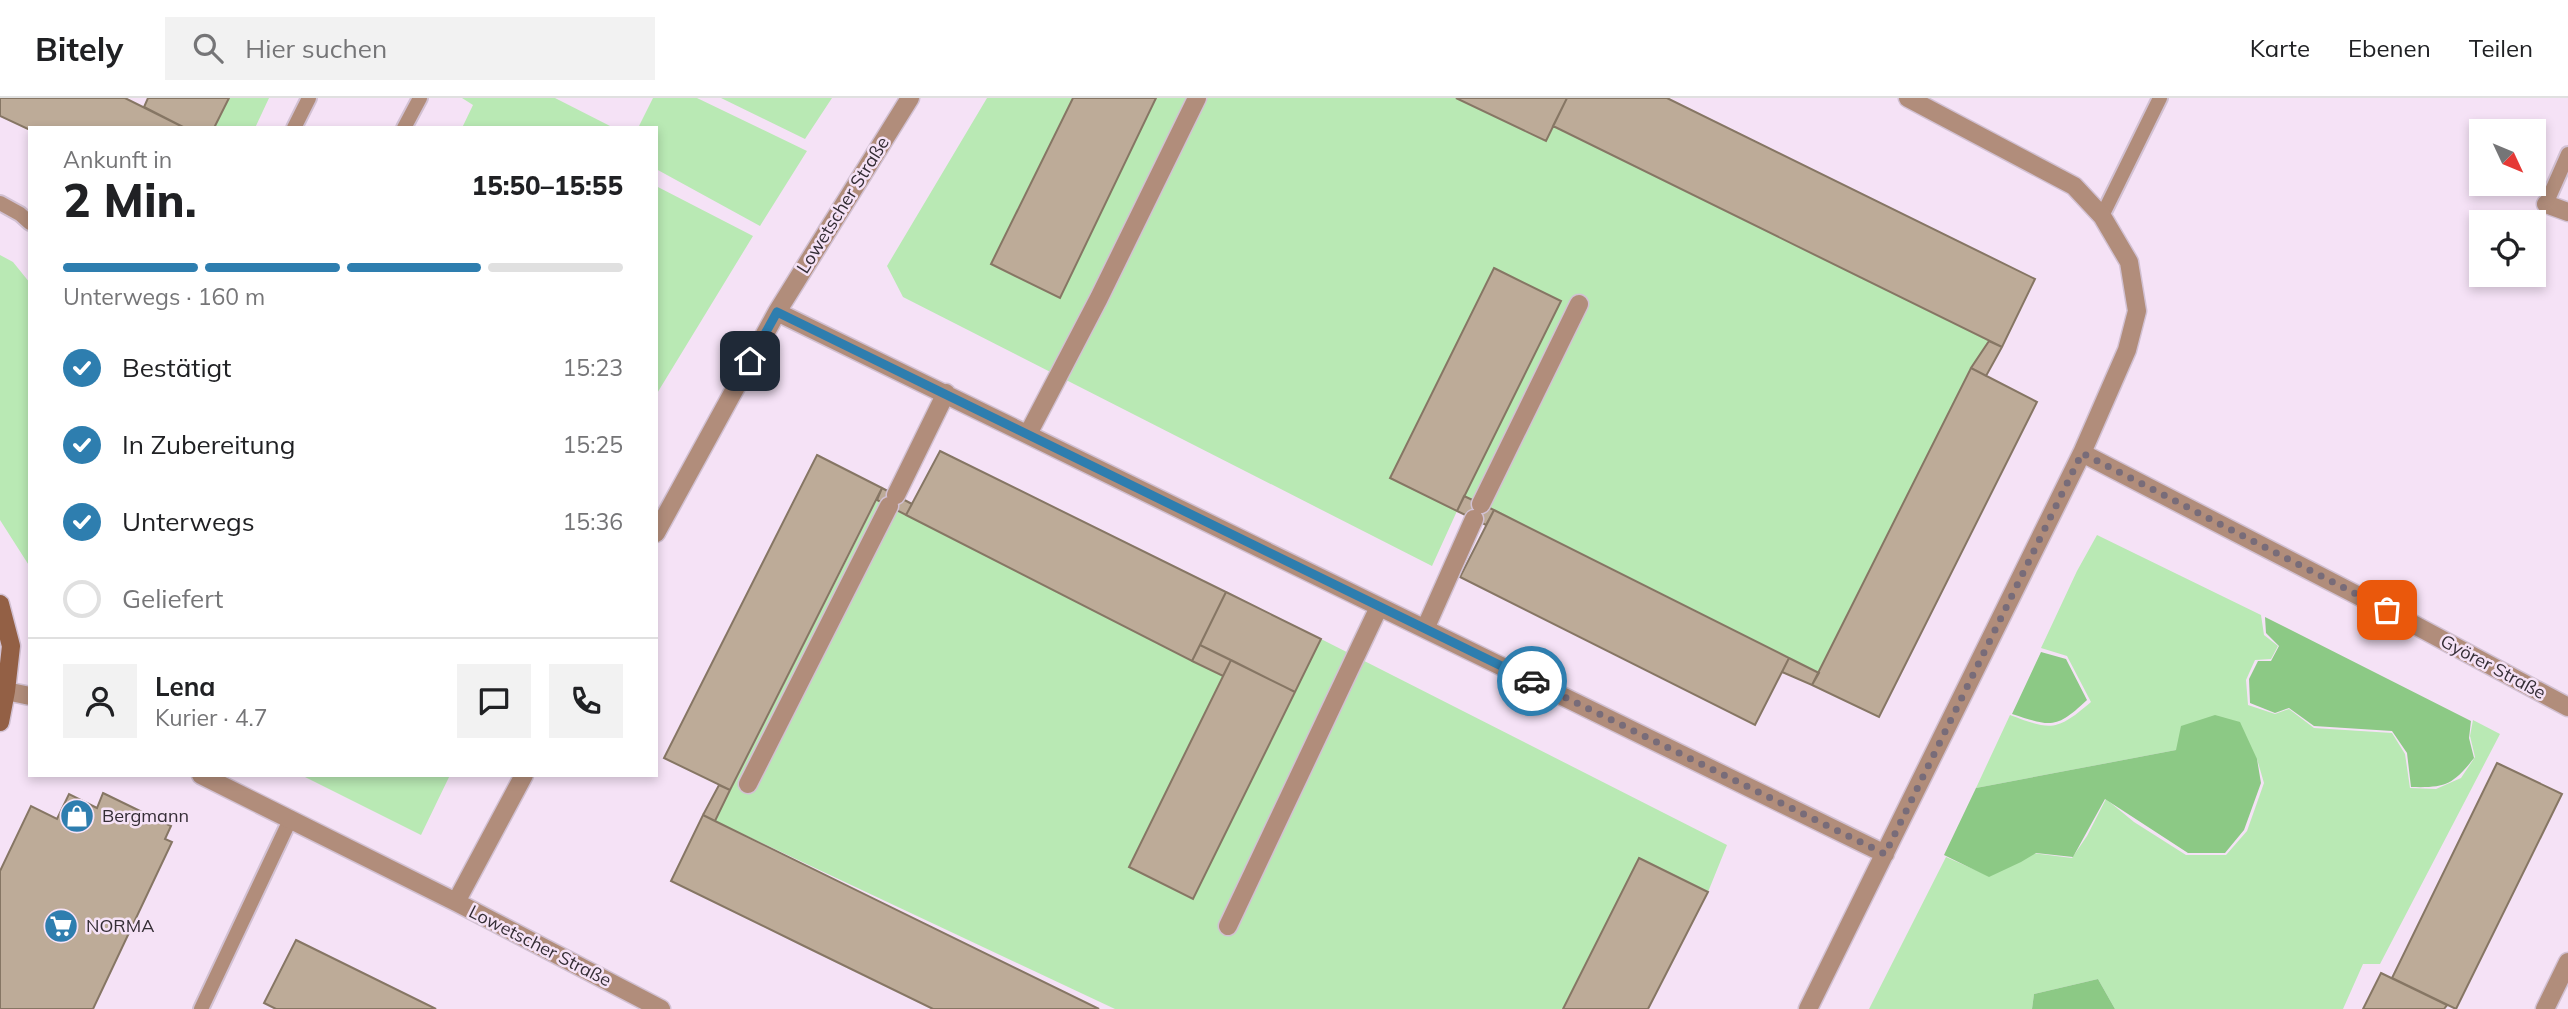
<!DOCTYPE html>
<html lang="de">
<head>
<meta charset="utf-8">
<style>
  body { margin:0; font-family:Mulish,sans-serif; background:#f2f2f2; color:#202124; height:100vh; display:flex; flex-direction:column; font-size:26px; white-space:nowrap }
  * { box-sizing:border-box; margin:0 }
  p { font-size:23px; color:#757577 }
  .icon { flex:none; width:38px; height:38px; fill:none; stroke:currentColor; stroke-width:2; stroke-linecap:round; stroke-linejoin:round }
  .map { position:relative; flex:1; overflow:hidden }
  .details { position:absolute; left:28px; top:28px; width:630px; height:651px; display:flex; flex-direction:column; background:#fff; border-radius:0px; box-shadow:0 4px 10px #0003 }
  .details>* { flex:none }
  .needle { width:46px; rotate:134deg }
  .fabs { position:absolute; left:2469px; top:21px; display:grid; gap:14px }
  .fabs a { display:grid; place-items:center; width:77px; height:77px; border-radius:0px; background:#fff; box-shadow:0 4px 10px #0003; font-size:35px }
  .pin { position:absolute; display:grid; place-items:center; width:60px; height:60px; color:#fff; margin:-30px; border-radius:14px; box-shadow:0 4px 10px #0006 }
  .courier { position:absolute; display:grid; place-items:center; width:70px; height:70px; margin:-35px; border:5px solid #2e7eaf; border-radius:50%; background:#fff; color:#222; box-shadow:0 2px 9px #0007 }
  .overview em { font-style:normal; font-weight:800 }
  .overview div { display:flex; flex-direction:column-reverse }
  .overview { display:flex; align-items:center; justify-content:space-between; height:119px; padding:0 35px }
  h1 { font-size:46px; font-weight:800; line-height:52px }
  .bar { display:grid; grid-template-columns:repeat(4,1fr); gap:10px 7px; align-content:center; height:84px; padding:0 35px }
  .bar i { height:9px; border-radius:5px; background:#e0e0e0 }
  .bar .selected { background:#2e7eaf }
  .bar p { grid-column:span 4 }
  .line { display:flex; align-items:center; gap:18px; padding:0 35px; border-top:2px solid #e0e0e0 }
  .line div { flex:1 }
  .round { display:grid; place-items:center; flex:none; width:74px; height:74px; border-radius:0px; background:#f2f2f2 }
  ol { padding:0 35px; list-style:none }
  li { display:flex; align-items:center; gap:21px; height:77px }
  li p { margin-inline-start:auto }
  li .icon { padding:7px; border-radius:50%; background:#2e7eaf; color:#fff; stroke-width:4 }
  li:last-child { color:#757577 }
  li i { width:38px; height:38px; border:4px solid #e0e0e0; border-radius:50% }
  header { display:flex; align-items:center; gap:42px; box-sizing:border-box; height:98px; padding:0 35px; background:#fff; border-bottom:2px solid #e0e0e0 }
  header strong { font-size:33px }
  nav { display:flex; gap:38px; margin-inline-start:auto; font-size:24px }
  .search { width:490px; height:63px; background:#f2f2f2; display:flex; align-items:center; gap:18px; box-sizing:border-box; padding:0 24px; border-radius:0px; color:#757577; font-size:26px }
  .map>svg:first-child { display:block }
</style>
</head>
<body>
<header>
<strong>Bitely</strong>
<div class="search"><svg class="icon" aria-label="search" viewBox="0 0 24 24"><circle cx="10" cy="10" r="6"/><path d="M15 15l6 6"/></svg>Hier suchen</div>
<nav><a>Karte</a><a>Ebenen</a><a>Teilen</a></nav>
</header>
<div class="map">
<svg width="2568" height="911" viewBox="0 0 2568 911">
  <rect width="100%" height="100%" fill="#f5e2f6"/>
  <path fill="#b9e9b4" d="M229,0H269L255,30H214Z
    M462,0H555L612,29L462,30L473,7Z
    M653,0H697L807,53L760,128L656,71V30H638Z
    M721,0H832L805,41Z
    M987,0H1073L991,166L1060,200L1156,0H1456L1545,43L1553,28L1989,243L1971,270L1819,575L1464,398L1390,380L1457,413L1432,468L903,199L887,168Z
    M656,88L753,138L656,297Z
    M0,157L13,164L30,185V469L0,422Z
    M877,402L1223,578L1129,768L1193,801L1321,541L1727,747L1708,794L1639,760L1563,911H1115L715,723Z
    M2097,437L2261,517L2264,537L2278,548L2271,561L2255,562L2246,582L2248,607L2275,616L2289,611L2314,630L2392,635L2405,656L2410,690L2436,691L2461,680L2475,659L2470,638L2473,622L2500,636L2380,866H2363L2343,911H2115L2098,881L2034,896L2032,911H1869L1946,759L1989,778L2032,755L2072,760L2087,738L2106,701L2134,724L2186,757H2226L2247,733L2264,685L2257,661L2176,652L1976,690L2010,617C2052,633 2057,633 2091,604L2067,558L2041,550L2077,473Z
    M301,677H450L421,737Z"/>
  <path fill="#8cc985" d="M2265,519L2471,623L2469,640L2474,660C2453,687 2445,690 2411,689L2407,655L2392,633L2314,628L2289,610L2275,615L2250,605L2249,581L2258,563H2271L2279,548L2266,535Z
    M2041,554L2066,561L2087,602C2056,631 2052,629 2012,616Z
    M2215,617L2240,624L2257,661L2261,685L2244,732L2225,755H2188L2105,701L2073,759L2036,755L2021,764L1989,779L1944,757L1976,690L2176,652L2181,628Z
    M2098,881L2115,911H2032L2034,896Z"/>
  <path fill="#bdab98" stroke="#867664" stroke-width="2" d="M0,0H125L185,30H30V32L0,18Z
    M148,0H229L214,30H185L144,9Z
    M1073,0H1156L1060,200L991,166Z
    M1456,0H1567L1546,43Z
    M1567,0H1667L2035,181L2002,249L1553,28Z
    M1494,170L1561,203L1457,413L1390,380Z
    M1989,243L2002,249L1986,278L1971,270Z
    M1971,270L2037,304L1879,619L1812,587Z
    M940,353L1226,494L1192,563L906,417Z
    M817,357L882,390L730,692L664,660Z
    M882,390L912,406L906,417L877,402Z
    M1464,398L1494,412L1486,427L1457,413Z
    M1494,412L1789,560L1755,627L1460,479Z
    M1226,494L1321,541L1295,594L1200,547Z
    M1200,547L1231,562L1223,578L1192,563Z
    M1789,560L1819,575L1812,587L1782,574Z
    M1231,562L1295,594L1193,801L1129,769Z
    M2497,665L2562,696L2456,911L2392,880Z
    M719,687L730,692L715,723L703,717Z
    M103,695L171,728L165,741L172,744L93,911H0V773L31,708L57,721L69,696L97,710Z
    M703,717L715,723L1099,911H933L804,848L671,783Z
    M1639,760L1708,794L1648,911H1563Z
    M296,842L436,911H276L264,905Z
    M2381,875L2447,907L2444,911H2363Z"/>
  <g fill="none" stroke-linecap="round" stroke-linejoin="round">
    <g stroke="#d2c1d3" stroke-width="18">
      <path id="lane" d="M294,30L309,0
        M404,30L420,0
        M0,105L20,116L30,125
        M2546,106L2568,56
        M2102,118L2160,0
        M201,911L290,722"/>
    </g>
    <g stroke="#d2c1d3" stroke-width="21">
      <path id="street" d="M2546,106L2568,114
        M777,214L1885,756
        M1028,336L1099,200L1197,0
        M2082,355L2411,525L2568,609
        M896,397L946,295
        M1481,406L1579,206
        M656,435L777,214L910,0
        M1425,531L1474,421
        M6,593L30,598
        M201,677L456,804L661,911
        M748,686L889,408
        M456,804L524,677
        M1228,828L1379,509
        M1808,911L2082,355L2127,252L2137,213L2129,164L2102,118L2074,88L1908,0
        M2545,911L2568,864"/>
    </g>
    <g stroke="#d2c1d3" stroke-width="21">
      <path id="secondary" d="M0,506L11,548L6,593L0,624"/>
    </g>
    <use href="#lane" stroke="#b18d7b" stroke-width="14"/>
    <use href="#street" stroke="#b18d7b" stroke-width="18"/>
    <use href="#secondary" stroke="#936045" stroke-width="18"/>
  </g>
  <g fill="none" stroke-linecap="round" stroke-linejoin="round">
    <path stroke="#786c79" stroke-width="7" stroke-dasharray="0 12.6" d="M1532,583L1885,756L2082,355L2387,512"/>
    <path stroke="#2e7eaf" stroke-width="9" d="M750,263L777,214L1532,583"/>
  </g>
  <defs>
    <g id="shop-disc" transform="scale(1.75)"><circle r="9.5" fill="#2e7eaf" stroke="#f5e2f6"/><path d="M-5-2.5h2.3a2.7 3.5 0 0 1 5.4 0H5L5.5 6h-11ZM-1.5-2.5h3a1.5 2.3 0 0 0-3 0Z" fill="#fff"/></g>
    <g id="supermarket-disc" transform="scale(1.75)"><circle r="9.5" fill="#2e7eaf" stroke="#f5e2f6"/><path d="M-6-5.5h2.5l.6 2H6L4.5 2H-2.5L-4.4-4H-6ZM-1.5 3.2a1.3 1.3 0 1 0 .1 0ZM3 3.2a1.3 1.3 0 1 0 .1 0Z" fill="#fff"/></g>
  </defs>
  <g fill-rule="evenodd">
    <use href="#shop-disc" x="77" y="718"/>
    <use href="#supermarket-disc" x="61" y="828"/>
  </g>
  <g text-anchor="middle" stroke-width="5" stroke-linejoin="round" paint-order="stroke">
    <g font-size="18" fill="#342d35" stroke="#f5e2f6">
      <text transform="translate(843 107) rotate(-58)" y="6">Lowetscher Straße</text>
      <text transform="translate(2493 569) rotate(28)" y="6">Györer Straße</text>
      <text transform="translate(540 848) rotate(27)" y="6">Lowetscher Straße</text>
    </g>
    <g font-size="18" fill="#342d35" stroke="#f5e2f6" text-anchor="start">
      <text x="102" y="724">Bergmann</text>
      <text x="86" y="834">NORMA</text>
    </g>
  </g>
</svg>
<div class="fabs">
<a><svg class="needle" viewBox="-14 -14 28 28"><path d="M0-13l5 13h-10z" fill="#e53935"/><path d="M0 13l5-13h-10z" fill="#757577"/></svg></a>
<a><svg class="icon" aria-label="locate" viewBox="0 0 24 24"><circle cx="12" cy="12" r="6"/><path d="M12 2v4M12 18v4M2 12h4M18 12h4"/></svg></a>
</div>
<div class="pin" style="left:2387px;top:512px;background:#ea580c"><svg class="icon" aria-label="bag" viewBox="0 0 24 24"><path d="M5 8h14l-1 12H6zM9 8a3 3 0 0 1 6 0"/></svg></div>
<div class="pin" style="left:750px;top:263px;background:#1f2937"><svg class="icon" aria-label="home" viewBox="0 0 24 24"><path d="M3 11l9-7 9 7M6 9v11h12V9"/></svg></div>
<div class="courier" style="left:1532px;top:583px"><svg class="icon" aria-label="car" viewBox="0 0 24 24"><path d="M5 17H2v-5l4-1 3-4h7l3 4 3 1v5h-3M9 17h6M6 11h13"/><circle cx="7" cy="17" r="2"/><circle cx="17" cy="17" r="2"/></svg></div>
<section class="details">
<div class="overview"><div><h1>2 Min.</h1><p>Ankunft in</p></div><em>15:50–15:55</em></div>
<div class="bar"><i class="selected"></i><i class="selected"></i><i class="selected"></i><i></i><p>Unterwegs · 160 m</p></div>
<ol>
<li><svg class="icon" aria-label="check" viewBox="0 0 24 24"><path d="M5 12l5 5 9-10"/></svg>Bestätigt<p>15:23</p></li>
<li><svg class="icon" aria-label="check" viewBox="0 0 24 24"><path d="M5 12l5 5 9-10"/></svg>In Zubereitung<p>15:25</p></li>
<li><svg class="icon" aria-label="check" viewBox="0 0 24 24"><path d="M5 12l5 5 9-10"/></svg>Unterwegs<p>15:36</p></li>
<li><i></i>Geliefert</li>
</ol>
<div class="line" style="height:126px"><a class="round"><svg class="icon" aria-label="person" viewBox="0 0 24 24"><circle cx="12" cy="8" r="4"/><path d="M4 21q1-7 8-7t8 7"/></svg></a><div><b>Lena</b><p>Kurier · 4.7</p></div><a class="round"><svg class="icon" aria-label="chat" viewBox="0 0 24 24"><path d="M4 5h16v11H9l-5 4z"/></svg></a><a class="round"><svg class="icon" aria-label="phone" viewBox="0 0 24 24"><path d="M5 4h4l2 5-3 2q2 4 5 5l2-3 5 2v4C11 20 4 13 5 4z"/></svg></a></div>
</section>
</div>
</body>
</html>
